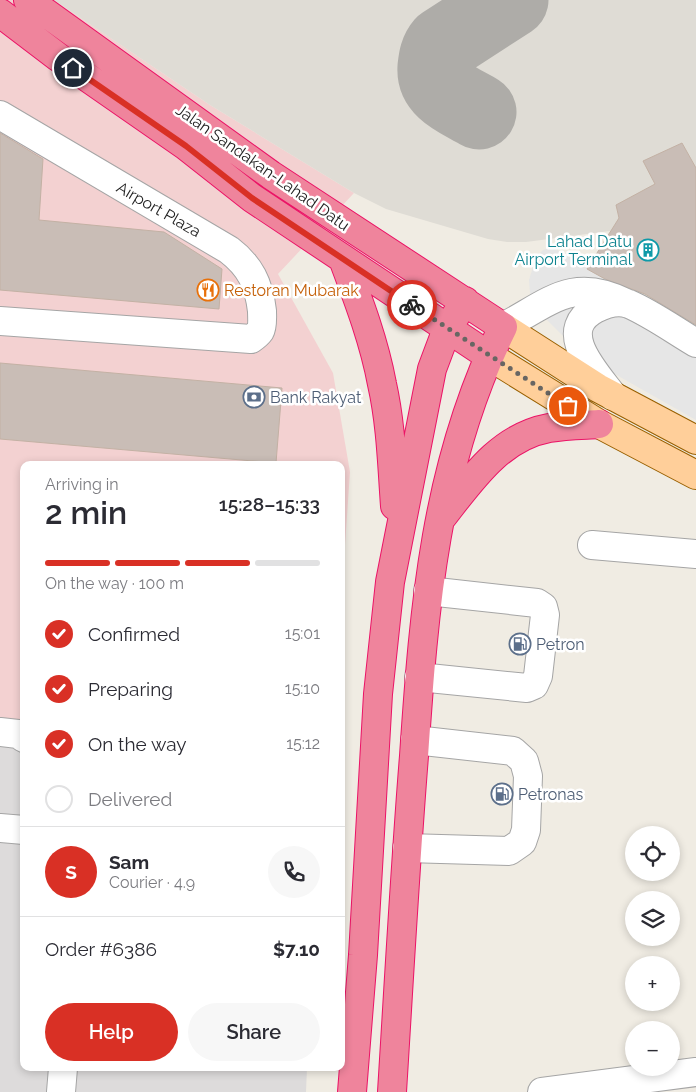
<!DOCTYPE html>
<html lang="en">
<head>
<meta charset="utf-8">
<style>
  body { margin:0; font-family:Raleway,sans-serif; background:#f7f7f7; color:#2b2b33; height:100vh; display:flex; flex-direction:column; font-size:19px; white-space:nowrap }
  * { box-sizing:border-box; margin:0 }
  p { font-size:16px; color:#7c7c81 }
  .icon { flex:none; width:28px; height:28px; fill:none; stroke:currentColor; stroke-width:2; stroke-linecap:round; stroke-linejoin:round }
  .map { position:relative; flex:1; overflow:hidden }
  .drawer { position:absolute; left:20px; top:461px; width:325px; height:610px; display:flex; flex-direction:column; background:#fff; border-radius:10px; box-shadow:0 2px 8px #0003 }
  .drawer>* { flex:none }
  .buttons { position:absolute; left:625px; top:826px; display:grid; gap:10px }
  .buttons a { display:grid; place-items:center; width:55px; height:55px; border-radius:50%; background:#fff; box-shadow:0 2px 8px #0003; font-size:25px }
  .pin { position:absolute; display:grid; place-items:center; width:42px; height:42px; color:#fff; margin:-21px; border:2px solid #fff; border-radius:50%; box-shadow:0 1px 5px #0007 }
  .courier { position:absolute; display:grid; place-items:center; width:50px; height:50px; margin:-25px; border:4px solid #d93025; border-radius:50%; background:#fff; color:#222; box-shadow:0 1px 6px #0007 }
  .head em { font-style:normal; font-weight:600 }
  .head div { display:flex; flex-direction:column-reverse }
  .head { display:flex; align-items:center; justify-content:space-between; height:85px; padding:0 25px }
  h1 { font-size:32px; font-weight:600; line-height:38px }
  .bar { display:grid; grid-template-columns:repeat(4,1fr); gap:8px 5px; align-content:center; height:60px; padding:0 25px }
  .bar i { height:6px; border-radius:4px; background:#e1e1e2 }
  .bar .selected { background:#d93025 }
  .bar p { grid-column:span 4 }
  .line { display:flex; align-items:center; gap:12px; padding:0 25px; border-top:1px solid #e1e1e2 }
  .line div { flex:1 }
  .round { display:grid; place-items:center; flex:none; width:52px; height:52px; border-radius:26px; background:#f7f7f7 }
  ol { padding:0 25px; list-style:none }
  li { display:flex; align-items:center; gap:15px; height:55px }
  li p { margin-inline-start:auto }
  li .icon { padding:5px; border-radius:50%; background:#d93025; color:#fff; stroke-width:4 }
  li:last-child { color:#7c7c81 }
  li i { width:28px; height:28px; border:2px solid #e1e1e2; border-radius:50% }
  .button { display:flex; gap:10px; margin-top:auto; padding:10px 25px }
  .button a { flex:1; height:58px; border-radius:30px; background:#d93025; color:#fff; font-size:20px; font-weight:600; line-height:58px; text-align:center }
  .button a+a { background:#f7f7f7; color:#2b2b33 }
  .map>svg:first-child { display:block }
</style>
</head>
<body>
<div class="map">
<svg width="696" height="1092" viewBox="0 0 696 1092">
  <rect width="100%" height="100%" fill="#f0ece3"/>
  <path fill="#dddbdb" d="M0,721L24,724V1068H307L306,1092H0Z"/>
  <path fill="#f3d1d1" d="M0,0H54L210,105L354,193L278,274L333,373L350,472L341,604V465H24V724L0,721Z"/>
  <path fill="#dfdcd5" d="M54,0H696V330L587,269L610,231L526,242H507L488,239L386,209L354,193L210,105Z"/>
  <path fill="#e6e6e6" d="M552,247L696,330V420L606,369L570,343L539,312L530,293L529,280L536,257L543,250Z"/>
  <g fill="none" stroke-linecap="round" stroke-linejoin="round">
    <path stroke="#aeaca8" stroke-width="75" d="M479,112C461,101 433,92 435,67C436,58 437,51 443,44L511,0"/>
  </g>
  <path fill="#c9bdb6" stroke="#c3b1a4" d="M0,133L43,159L39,220L164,232L222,269L219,309L0,290Z
    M682,143L696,168V325L645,294L605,279L587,269L619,218L616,205L655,184L643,161Z
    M0,363L282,388L276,463L0,439Z"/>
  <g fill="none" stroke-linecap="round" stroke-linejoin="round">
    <g stroke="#a5a5a5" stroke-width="30">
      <path id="minor" d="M0,115L229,250C250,266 259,284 262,311C262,316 263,326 260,331C258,334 254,337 251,339L0,321
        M503,327C550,302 573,276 626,303
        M613,396C595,372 555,331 595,309C605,304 618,300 629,304C652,314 674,330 696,343
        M592,545L696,554
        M419,677L527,688L534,685L538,676L545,615L543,607L537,603L428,591
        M0,732L18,734L24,738
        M0,828L24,830
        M407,848L509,851L522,842L526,830L528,776L524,761L513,751L415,740
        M61,1092L63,1068
        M542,1092L696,1072"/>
    </g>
    <g stroke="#996000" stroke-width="30">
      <path id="major" d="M503,327L598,388L696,440
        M489,356L599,424L696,475"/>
    </g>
    <g stroke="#eb1366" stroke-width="30">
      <path id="highway" d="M28,0L271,175L503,327C435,464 424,607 414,756C405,868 399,980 392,1092
        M0,13L58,57L186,146L252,198L489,356
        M343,259C358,299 374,341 382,384C391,424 392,465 395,506
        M443,516C472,479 500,437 549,428C566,425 583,425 599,424
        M352,1092L363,955L378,694L390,582L432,369L447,329L465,301"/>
    </g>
    <use href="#minor" stroke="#fff" stroke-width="28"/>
    <use href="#major" stroke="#ffcf9a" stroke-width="28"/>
    <use href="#highway" stroke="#ef849c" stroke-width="28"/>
  </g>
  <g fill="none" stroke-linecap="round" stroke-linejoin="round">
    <path stroke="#686663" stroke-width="5" stroke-dasharray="0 9" d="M412,305L568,406"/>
    <path stroke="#d93025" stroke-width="6" d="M73,68L186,146L252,198L412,305"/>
  </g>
  <defs>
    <g id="building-ring" transform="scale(1.125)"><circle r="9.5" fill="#fff" stroke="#0f9aa8" stroke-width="1.5"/><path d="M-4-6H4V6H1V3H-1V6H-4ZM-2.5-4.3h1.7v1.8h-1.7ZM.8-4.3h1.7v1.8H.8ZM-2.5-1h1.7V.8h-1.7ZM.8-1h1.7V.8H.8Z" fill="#0f9aa8"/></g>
    <g id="restaurant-ring" transform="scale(1.125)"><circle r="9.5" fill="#fff" stroke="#e8710a" stroke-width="1.5"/><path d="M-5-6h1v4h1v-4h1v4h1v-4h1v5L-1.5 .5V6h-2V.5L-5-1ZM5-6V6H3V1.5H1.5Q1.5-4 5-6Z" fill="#e8710a"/></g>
    <g id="bank-ring" transform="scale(1.125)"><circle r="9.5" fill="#fff" stroke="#5c6f8a" stroke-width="1.5"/><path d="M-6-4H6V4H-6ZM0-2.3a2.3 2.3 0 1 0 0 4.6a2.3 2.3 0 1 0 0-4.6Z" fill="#5c6f8a"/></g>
    <g id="fuel-ring" transform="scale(1.125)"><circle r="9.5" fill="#fff" stroke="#5c6f8a" stroke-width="1.5"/><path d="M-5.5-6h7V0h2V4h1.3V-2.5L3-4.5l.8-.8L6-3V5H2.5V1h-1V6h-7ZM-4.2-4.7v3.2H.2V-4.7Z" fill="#5c6f8a"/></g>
  </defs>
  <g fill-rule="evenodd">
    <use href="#building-ring" x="648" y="250"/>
    <use href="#restaurant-ring" x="208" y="290"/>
    <use href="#bank-ring" x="254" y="397"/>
    <use href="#fuel-ring" x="520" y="644"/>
    <use href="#fuel-ring" x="502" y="794"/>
  </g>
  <g text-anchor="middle" stroke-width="5" stroke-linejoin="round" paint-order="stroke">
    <g font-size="16" fill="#1e1e1e" stroke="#fff">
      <text transform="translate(263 167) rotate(35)" y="6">Jalan Sandakan-Lahad Datu</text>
      <text transform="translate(159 209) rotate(30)" y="6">Airport Plaza</text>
    </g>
    <g font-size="16" fill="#0d838f" stroke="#fff" text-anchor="end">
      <text x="632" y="247">Lahad Datu<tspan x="632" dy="18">Airport Terminal</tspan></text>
    </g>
    <g font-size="16" fill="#c56008" stroke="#fff" text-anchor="start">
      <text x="224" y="296">Restoran Mubarak</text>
    </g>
    <g font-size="16" fill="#4e5e75" stroke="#fff" text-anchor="start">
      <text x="270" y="403">Bank Rakyat</text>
      <text x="536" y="650">Petron</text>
      <text x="518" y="800">Petronas</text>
    </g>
  </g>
</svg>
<div class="buttons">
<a><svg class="icon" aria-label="locate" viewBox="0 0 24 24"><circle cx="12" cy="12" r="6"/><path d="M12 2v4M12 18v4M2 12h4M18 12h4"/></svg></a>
<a><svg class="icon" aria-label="layers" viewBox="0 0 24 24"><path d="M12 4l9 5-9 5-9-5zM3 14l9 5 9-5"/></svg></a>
<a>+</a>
<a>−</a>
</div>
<div class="pin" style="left:568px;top:406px;background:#ea580c"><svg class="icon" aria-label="bag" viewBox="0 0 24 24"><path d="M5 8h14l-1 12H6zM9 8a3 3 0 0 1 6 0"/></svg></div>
<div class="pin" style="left:73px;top:68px;background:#1f2937"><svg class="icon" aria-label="home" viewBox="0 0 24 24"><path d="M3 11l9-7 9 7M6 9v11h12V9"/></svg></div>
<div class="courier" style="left:412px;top:305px"><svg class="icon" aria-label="bike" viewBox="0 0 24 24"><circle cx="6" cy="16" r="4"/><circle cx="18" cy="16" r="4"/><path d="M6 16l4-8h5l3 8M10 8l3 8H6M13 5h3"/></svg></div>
<section class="drawer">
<div class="head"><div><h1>2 min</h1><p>Arriving in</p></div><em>15:28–15:33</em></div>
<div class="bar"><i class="selected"></i><i class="selected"></i><i class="selected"></i><i></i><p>On the way · 100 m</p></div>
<ol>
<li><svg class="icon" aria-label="check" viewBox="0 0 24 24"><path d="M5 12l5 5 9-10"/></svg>Confirmed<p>15:01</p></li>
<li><svg class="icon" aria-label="check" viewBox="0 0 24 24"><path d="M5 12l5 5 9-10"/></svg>Preparing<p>15:10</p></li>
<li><svg class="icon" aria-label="check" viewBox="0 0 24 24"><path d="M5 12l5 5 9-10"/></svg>On the way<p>15:12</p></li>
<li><i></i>Delivered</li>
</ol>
<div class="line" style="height:90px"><b class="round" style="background:#d93025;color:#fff">S</b><div><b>Sam</b><p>Courier · 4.9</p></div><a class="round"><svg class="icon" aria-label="phone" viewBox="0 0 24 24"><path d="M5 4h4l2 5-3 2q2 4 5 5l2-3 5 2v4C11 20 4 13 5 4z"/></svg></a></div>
<div class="line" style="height:65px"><div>Order #6386</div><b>$7.10</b></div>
<div class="button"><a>Help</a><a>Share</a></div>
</section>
</div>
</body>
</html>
